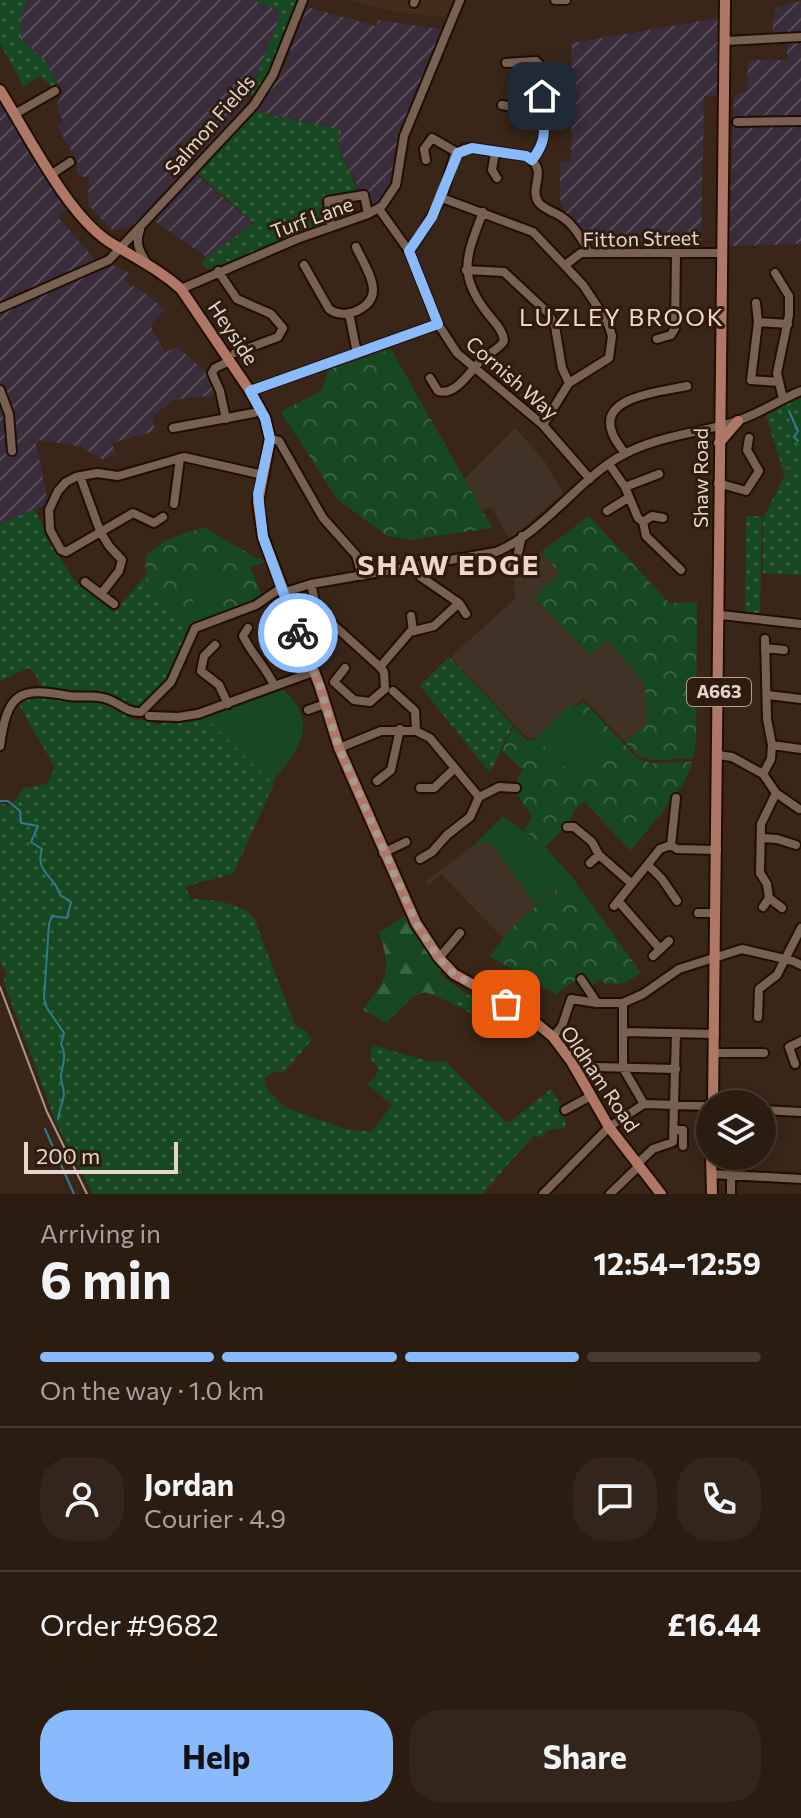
<!DOCTYPE html>
<html lang="en">
<head>
<meta charset="utf-8">
<style>
  body { margin:0; font-family:Commissioner,sans-serif; background:#33251b; color:#f1f3f6; height:100vh; display:flex; flex-direction:column; font-size:30px; white-space:nowrap }
  * { box-sizing:border-box; margin:0 }
  p { font-size:26px; color:#a6a19f }
  .icon { flex:none; width:44px; height:44px; fill:none; stroke:currentColor; stroke-width:2; stroke-linecap:round; stroke-linejoin:round }
  .map { position:relative; height:1194px; overflow:hidden }
  .details { display:flex; flex-direction:column; background:#2b1c12; flex:1 }
  .details>* { flex:none }
  .fabs { position:absolute; left:696px; top:1090px; display:grid; gap:16px }
  .fabs a { display:grid; place-items:center; width:80px; height:80px; border-radius:50%; background:#2b1c12; box-shadow:0 4px 12px #0003,0 0 0 2px #473a32; font-size:40px }
  .scale { position:absolute; left:24px; bottom:20px; width:154px; box-sizing:border-box; padding-left:8px; border:4px solid #e4d7ce; border-top:0; font-size:22px; line-height:28px; white-space:nowrap; color:#e4d7ce; -webkit-text-stroke:6px #2f1c0f; paint-order:stroke }
  .pin { position:absolute; display:grid; place-items:center; width:68px; height:68px; color:#fff; margin:-34px; border-radius:16px; box-shadow:0 4px 12px #0006 }
  .courier { position:absolute; display:grid; place-items:center; width:80px; height:80px; margin:-40px; border:6px solid #88bafc; border-radius:50%; background:#fff; color:#222; box-shadow:0 2px 10px #0007 }
  .summary em { font-style:normal; font-weight:700 }
  .summary div { display:flex; flex-direction:column-reverse }
  .summary { display:flex; align-items:center; justify-content:space-between; height:136px; padding:0 40px }
  h1 { font-size:52px; font-weight:700; line-height:60px }
  .bar { display:grid; grid-template-columns:repeat(4,1fr); gap:12px 8px; align-content:center; height:96px; padding:0 40px }
  .bar i { height:10px; border-radius:6px; background:#473a32 }
  .bar .active { background:#88bafc }
  .bar p { grid-column:span 4 }
  .line { display:flex; align-items:center; gap:20px; padding:0 40px; border-top:2px solid #473a32 }
  .line div { flex:1 }
  .round { display:grid; place-items:center; flex:none; width:84px; height:84px; border-radius:32px; background:#33251b }
  .button { display:flex; gap:16px; margin-top:auto; padding:16px 40px }
  .button a { flex:1; height:92px; border-radius:32px; background:#88bafc; color:#111; font-size:32px; font-weight:700; line-height:92px; text-align:center }
  .button a+a { background:#33251b; color:#f1f3f6 }
  .map>svg:first-child { display:block }
</style>
</head>
<body>
<div class="map">
<svg width="801" height="1194" viewBox="0 0 801 1194">
  <defs>
    <pattern id="industrial-furrows" width="10" height="10" patternUnits="userSpaceOnUse" patternTransform="scale(2)"><rect width="10" height="10" fill="#3a2d3b"/><path d="M-1 1l2-2M0 10L10 0M9 11l2-2" fill="none" stroke="#564b56"/></pattern>
    <pattern id="grass-dots" width="8" height="8" patternUnits="userSpaceOnUse" patternTransform="scale(2)"><rect width="8" height="8" fill="#174821"/><path d="M2 2h.1M6 6h.1" fill="none" stroke="#396240" stroke-width="1.8" stroke-linecap="round"/></pattern>
    <pattern id="forest-firs" width="22" height="20" patternUnits="userSpaceOnUse" patternTransform="scale(2)"><rect width="22" height="20" fill="#174821"/><path d="M5 1l3.5 6h-7zM16 11l3.5 6h-7z" fill="#396240"/></pattern>
    <pattern id="park-crowns" width="20" height="18" patternUnits="userSpaceOnUse" patternTransform="scale(2)"><rect width="20" height="18" fill="#174821"/><path d="M2 6a3 3 0 1 1 6 0M12 15a3 3 0 1 1 6 0" fill="none" stroke="#396240"/></pattern>
  </defs>
  <rect width="100%" height="100%" fill="#392618"/>
  <path fill="#452c1a" d="M345,0H452L453,1L446,18L391,11Z"/>
  <path fill="url(#industrial-furrows)" d="M26,0H252L278,9L279,19L243,111L135,226L113,231L88,205L89,176L81,177L76,171L78,162L57,126L63,121L56,107L63,92L44,60L21,40V15Z
    M801,1V244L729,246L734,96L747,90L748,60H787V43H771L775,7Z
    M307,7L376,26L378,20L446,30L400,133L388,191L382,199L371,208L366,191L359,189L338,147L340,130L255,111L281,74Z
    M719,18L722,96H704L701,249L594,248L565,211L560,199V162L571,161L572,43Z
    M0,100L70,207L58,217L98,263L100,271L113,265L128,272L125,282L142,291L165,309L150,326L165,352L178,347L207,373L216,395L173,400L152,417L155,431L112,443L115,454L103,460L79,446L39,440L36,443L48,503L0,526Z
    M196,174L253,223L208,258L153,220Z"/>
  <path fill="#403225" d="M515,428L544,460L563,493L510,540L491,507L482,510L463,480Z
    M589,516L669,603L697,602L696,741L693,758L651,760L638,756L583,698L574,706L571,705L536,738H527L452,659L455,653L515,599L514,578L541,552Z
    M503,816L545,847L572,877L515,925L503,938L441,874L428,885L425,882L474,845Z"/>
  <path fill="url(#grass-dots)" d="M0,0H26L21,15V40L44,60L58,83L51,87L42,76L23,86L0,43Z
    M252,0H298L272,70L255,95L249,96L279,19L278,9Z
    M253,111L341,130L338,147L358,190L326,201L328,223L207,270L202,261L254,223L196,172Z
    M801,396V575L763,573V519L797,450L784,474L765,413Z
    M34,509L56,552L75,581L114,613L146,575L160,602L193,626L184,640L167,680L139,708H130L98,690L79,694L39,686C38,678 36,672 28,668L0,681V525Z
    M746,516H762L760,618L745,617Z
    M449,657L513,725L490,773L420,686Z
    M32,697L66,701L93,700L106,703L134,720H151L155,724L205,717L274,784L233,874L186,886L190,899C211,899 239,902 254,918L295,1025L305,1030L312,1040L283,1073L277,1071L265,1077L267,1089L285,1107L342,1128L371,1132L392,1105L367,1085L380,1070L370,1058L372,1045L427,1061L446,1062L506,1122H510L551,1089L562,1107L559,1113L565,1119L566,1128L548,1130L539,1138L534,1135L482,1194H93L57,1125L5,986L4,977L7,975L0,962V803L10,806L24,788L47,784L55,768L18,703Z
    M462,991L499,1012L492,1025L454,1004Z"/>
  <path fill="url(#forest-firs)" d="M407,915L416,933L441,969L440,974L462,991L454,1004L426,992L413,996L387,1023L363,1010C388,976 392,972 379,932Z"/>
  <path fill="url(#park-crowns)" d="M391,349L492,528L410,540L387,536L337,499L281,412L322,390L328,370Z
    M589,516L669,603L697,602L696,741L693,758C663,759 648,766 626,743L648,721L644,683L607,640L589,655L534,597L560,573L541,552Z
    M204,527L251,555L267,562L250,567L262,596L193,626C166,614 141,585 146,555L166,540Z
    M583,701L637,758L650,763L692,762C689,785 646,831 630,851L584,801L574,811L569,822L545,847L524,830L532,817L517,794L519,783L516,779L523,770L502,751L514,726L526,740H534L571,706L575,707Z
    M572,877L641,973L625,983L605,984L601,979L590,987L582,977L563,988L557,995L489,956C499,947 503,936 513,927C531,909 553,893 572,877Z"/>
  <path fill="#174821" d="M215,574L226,600L197,611L187,586Z
    M281,687C322,723 298,750 272,783L205,717Z
    M571,704L609,742L573,776L536,738Z
    M503,816L545,847L572,877L535,904L493,846L486,842L474,845Z"/>
  <g fill="none" stroke-linecap="round" stroke-linejoin="round">
    <path stroke="#32798c" stroke-width="2" d="M789,411L798,431L794,437L798,441
      M0,801H8L20,811L21,823L38,826L31,842L42,849C34,873 56,876 60,895L71,902L67,918L52,916L49,924L44,998L47,1008L64,1033L61,1044C67,1055 63,1063 61,1075C60,1081 64,1087 64,1094C63,1103 59,1110 58,1119
      M45,1129L74,1194"/>
    <g stroke="#200e03" stroke-width="12">
      <path id="minor" d="M555,0H566
        M414,3L415,0
        M726,41L801,37
        M506,63L536,61L542,67V96L537,112C549,128 544,145 532,160
        M502,105L537,112
        M15,114L55,91
        M737,122L801,121
        M495,153L492,170L497,178
        M426,160L424,149L432,138L458,153
        M52,174L70,162
        M442,198L533,232L583,285L607,321L612,336L609,358L569,383L543,425
        M379,209L409,251L438,324L457,353L543,425L590,479
        M331,226L328,201L364,195L368,214
        M140,230C135,243 139,250 146,262
        M409,251L422,233L442,198L454,157L464,149L472,148L526,156C551,171 527,187 539,203C545,210 555,212 562,217C573,224 584,241 589,253
        M304,265L329,309C336,314 345,315 354,312C389,298 367,271 356,247
        M565,265L581,253H723
        M466,270L504,272L548,313L555,326L562,368L569,383
        M218,271L237,299L271,314L283,328L278,337L235,353
        M775,273L789,296V315L777,373L783,399
        M181,289L297,239L368,214L382,206L396,185L404,136L460,0
        M756,303L758,322
        M0,308L109,260L254,105L273,75L303,0
        M349,313L357,353
        M657,339L671,335L675,328L676,254
        M430,378L438,391C457,397 471,368 484,358C491,352 499,349 504,341C503,330 495,323 488,314C456,274 467,255 483,212
        M779,382L751,380L758,322L788,324
        M0,390L9,414L12,451
        M250,391L438,324
        M226,419L220,391L212,373L215,368L230,361
        M173,428L254,413
        M270,439L279,441L323,518L356,555L362,576
        M625,454C621,447 614,440 612,432C598,396 665,391 687,386
        M609,464L625,487L638,518L643,522L646,536L681,570
        M80,476L100,531L109,546L122,560L119,571L101,594
        M718,483L746,491L759,471L747,450L749,438
        M625,487L659,474
        M174,504L180,458
        M607,511L628,498
        M163,517L154,523L133,513L66,552L61,550L50,530L49,510L58,491L66,482L76,477L97,473L118,476L184,457L263,475
        M643,522L652,516L663,518
        M414,566L421,577L459,603
        M505,566L517,557L522,536
        M85,582L114,604
        M311,584L317,610L380,667L384,672L385,689L370,702L354,700L334,682L345,668
        M282,593L311,584L496,552C542,533 575,484 617,458C654,436 695,434 734,422C757,415 779,400 801,391
        M721,615L801,624
        M411,616L413,631
        M248,628L243,636C252,654 265,666 274,685
        M215,645L204,656L201,671L219,685L228,704
        M765,648L784,650
        M380,667L410,632L434,626L459,603L466,614
        M393,691L415,711L416,731
        M768,695L801,699
        M308,710L325,704
        M149,716L178,717L198,714L313,672
        M772,745L801,749
        M0,746C7,694 18,686 69,696C82,698 95,694 107,699C120,703 127,713 141,712L171,682L195,628L256,605L281,588
        M339,748L381,731H416L430,738L479,797L470,817L447,835L432,852L420,859
        M718,755L732,757L763,774L776,793L799,809
        M763,774L771,759L772,745L767,719L765,639
        M377,781L391,770L400,729
        M420,788H434L454,769
        M479,797L499,787L516,788
        M567,827H574L592,842L599,855L631,883
        M761,838L777,839L796,845
        M671,845L676,798
        M383,853L406,842
        M590,863L599,855
        M648,865L662,879L677,901
        M769,898L782,908
        M619,902L660,949
        M614,906L660,849L671,845L677,849L717,850
        M763,907L769,898L767,884L760,873L761,824L776,793
        M698,913H716
        M653,956L669,941
        M439,958L460,933
        M581,979L597,1003
        M623,1003V1068L644,1104
        M758,1017L759,989L777,975L801,928
        M624,1032L715,1034
        M553,1037L562,1026L571,999L597,1003H623L643,994L679,969L742,949L793,961L801,965
        M715,1053H764
        M795,1064L789,1047L801,1041
        M597,1067L676,1069
        M565,1110L591,1096
        M762,1110L801,1112
        M674,1130H683V1146
        M637,1164L653,1149L673,1142L676,1033
        M711,1174L801,1179
        M731,1175V1194
        M543,1194L609,1127L644,1104L708,1106
        M610,1194L639,1166"/>
    </g>
    <g stroke="#200e03" stroke-width="14">
      <path id="major" d="M0,90C27,133 67,214 108,241C133,257 159,269 181,289L250,391L265,418L270,439L258,502L263,537L320,687L339,748L416,923L439,958L454,974L524,1013L553,1037L571,1061L609,1127L661,1194
        M719,443L738,421
        M713,1104L725,0
        M711,1156L712,1194"/>
    </g>
    <use href="#minor" stroke="#786152" stroke-width="8"/>
    <use href="#major" stroke="#af7765" stroke-width="10"/>
    <path stroke="#a8998e" stroke-width="2" d="M0,987L47,1112L87,1194"/>
  </g>
  <g fill="none" stroke-linecap="round" stroke-linejoin="round">
    <path stroke="#a8998e" stroke-width="8" stroke-dasharray="0 14.4" d="M298,633L320,687L339,748L416,923L439,958L454,974L506,1004"/>
    <path stroke="#88bafc" stroke-width="10" d="M298,633L263,537L258,494L270,439L265,418L250,391L438,324L409,251L432,217L458,153L472,148L526,156L532,160C544,145 549,128 537,112L542,96"/>
  </g>
  <g text-anchor="middle" stroke-width="6" stroke-linejoin="round" paint-order="stroke">
    <rect fill="#2f1c0f" stroke="#ae9f95" stroke-width="2" x="687" y="678" width="64" height="28" rx="6"/>
    <g font-size="18" font-weight="bold" fill="#e4d7ce">
      <text x="719" y="698">A663</text>
    </g>
    <g font-size="20" fill="#e4d7ce" stroke="#2f1c0f">
      <text transform="translate(210 125) rotate(-49)" y="7">Salmon Fields</text>
      <text transform="translate(312 218) rotate(-20)" y="7">Turf Lane</text>
      <text transform="translate(641 239) rotate(-1)" y="7">Fitton Street</text>
      <text transform="translate(233 333) rotate(56)" y="7">Heyside</text>
      <text transform="translate(512 378) rotate(41)" y="7">Cornish Way</text>
      <text transform="translate(701 478) rotate(-90)" y="7">Shaw Road</text>
      <text transform="translate(600 1079) rotate(56)" y="7">Oldham Road</text>
    </g>
    <g font-size="24" letter-spacing="2" fill="#f0d6c4" stroke="#2f1c0f">
      <text x="622" y="326">LUZLEY BROOK</text>
    </g>
    <g font-size="28" font-weight="bold" letter-spacing="2" fill="#f0d6c4" stroke="#2f1c0f">
      <text x="449" y="575">SHAW EDGE</text>
    </g>
  </g>
</svg>
<div class="fabs">
<a><svg class="icon" aria-label="layers" viewBox="0 0 24 24"><path d="M12 4l9 5-9 5-9-5zM3 14l9 5 9-5"/></svg></a>
</div>
<div class="scale">200 m</div>
<div class="pin" style="left:506px;top:1004px;background:#ea580c"><svg class="icon" aria-label="bag" viewBox="0 0 24 24"><path d="M5 8h14l-1 12H6zM9 8a3 3 0 0 1 6 0"/></svg></div>
<div class="pin" style="left:542px;top:96px;background:#1f2937"><svg class="icon" aria-label="home" viewBox="0 0 24 24"><path d="M3 11l9-7 9 7M6 9v11h12V9"/></svg></div>
<div class="courier" style="left:298px;top:633px"><svg class="icon" aria-label="bike" viewBox="0 0 24 24"><circle cx="6" cy="16" r="4"/><circle cx="18" cy="16" r="4"/><path d="M6 16l4-8h5l3 8M10 8l3 8H6M13 5h3"/></svg></div>
</div>
<section class="details">
<div class="summary"><div><h1>6 min</h1><p>Arriving in</p></div><em>12:54–12:59</em></div>
<div class="bar"><i class="active"></i><i class="active"></i><i class="active"></i><i></i><p>On the way · 1.0 km</p></div>
<div class="line" style="height:144px"><a class="round"><svg class="icon" aria-label="person" viewBox="0 0 24 24"><circle cx="12" cy="8" r="4"/><path d="M4 21q1-7 8-7t8 7"/></svg></a><div><b>Jordan</b><p>Courier · 4.9</p></div><a class="round"><svg class="icon" aria-label="chat" viewBox="0 0 24 24"><path d="M4 5h16v11H9l-5 4z"/></svg></a><a class="round"><svg class="icon" aria-label="phone" viewBox="0 0 24 24"><path d="M5 4h4l2 5-3 2q2 4 5 5l2-3 5 2v4C11 20 4 13 5 4z"/></svg></a></div>
<div class="line" style="height:104px"><div>Order #9682</div><b>£16.44</b></div>
<div class="button"><a>Help</a><a>Share</a></div>
</section>
</body>
</html>
